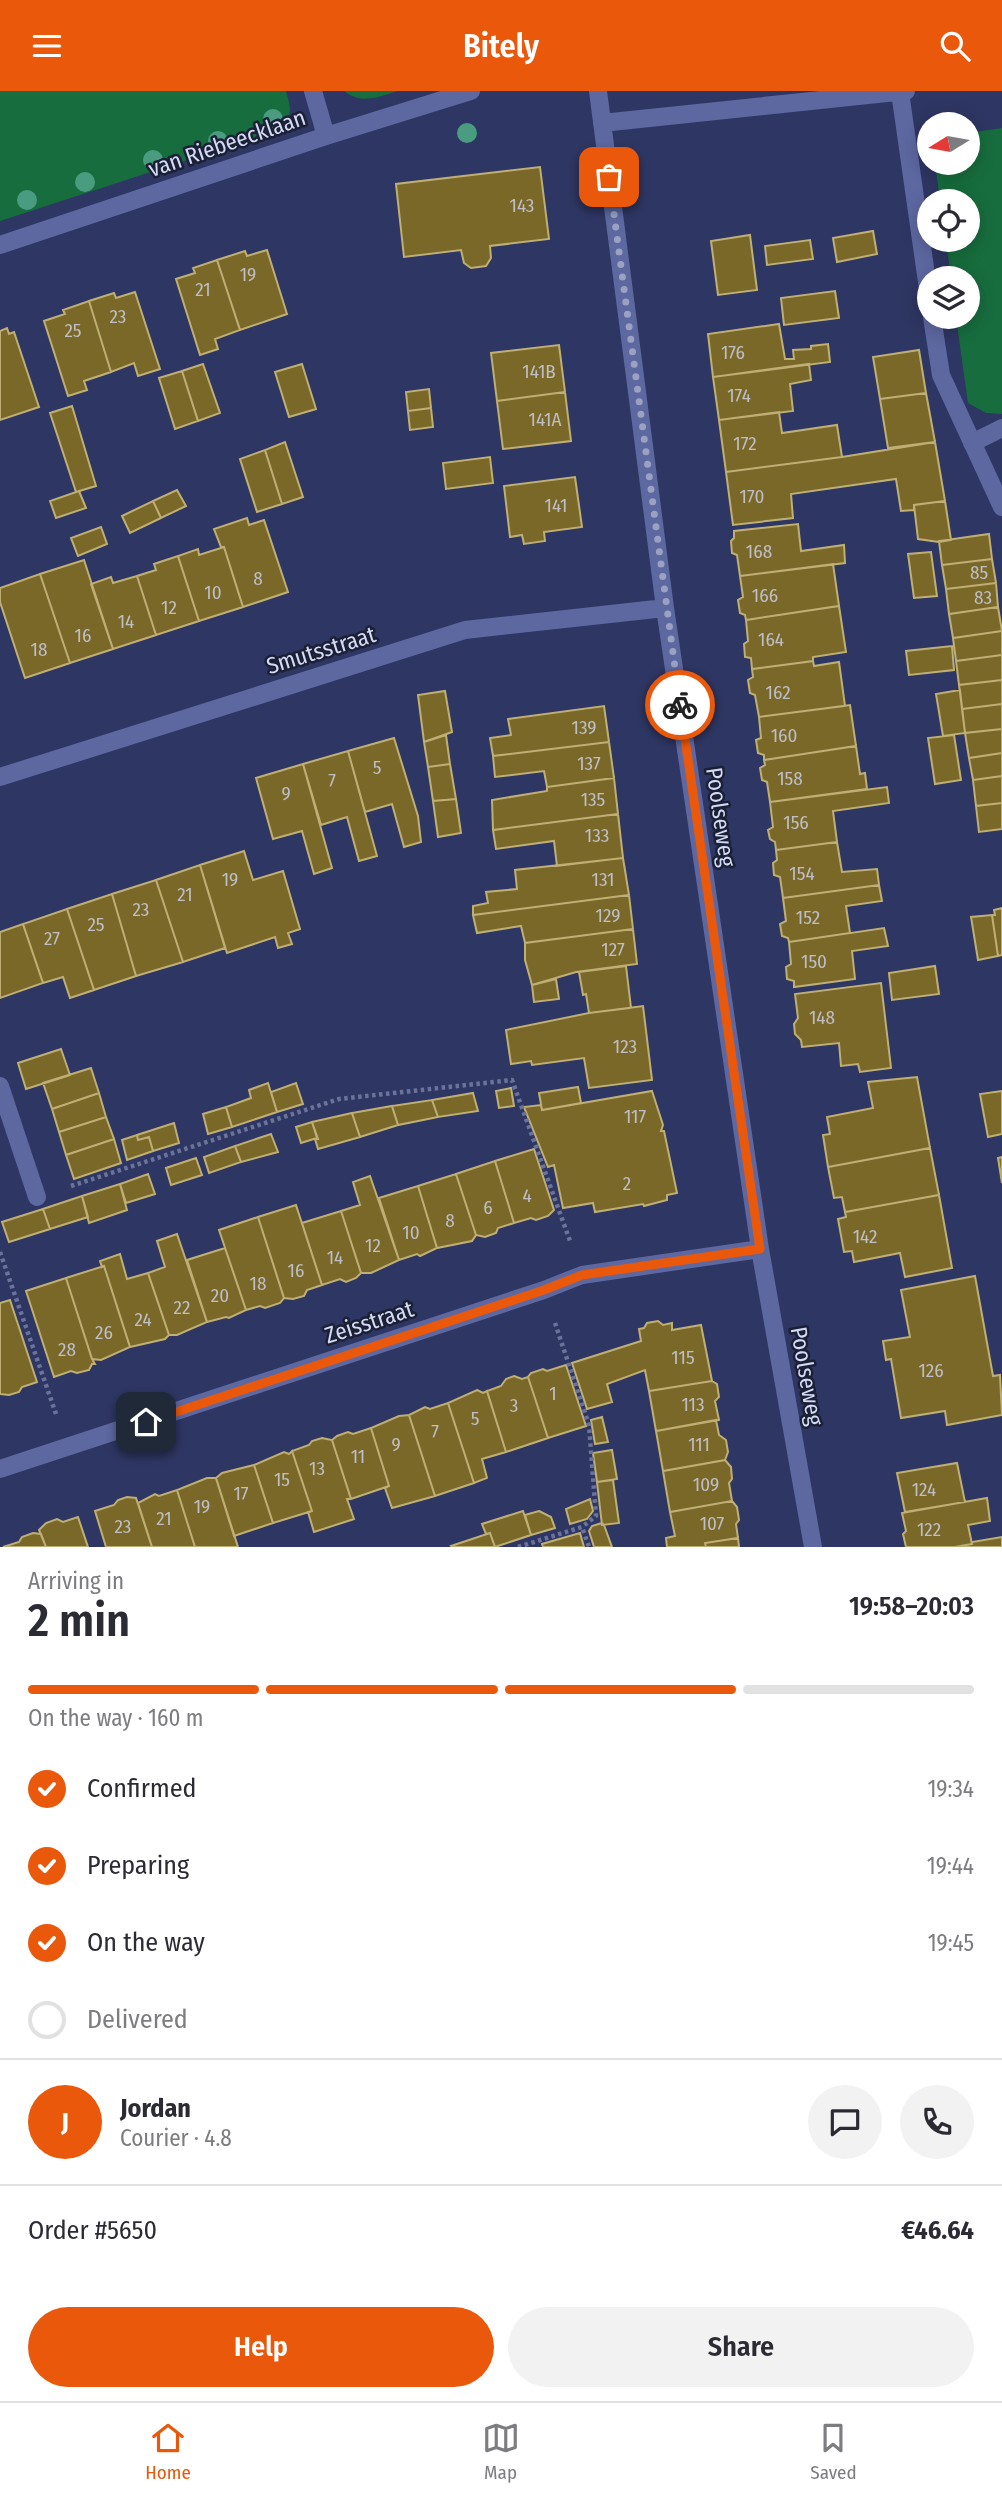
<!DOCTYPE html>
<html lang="en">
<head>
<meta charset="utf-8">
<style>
  body { margin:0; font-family:"Fira Sans Condensed",sans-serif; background:#f2f2f3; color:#2b2b33; height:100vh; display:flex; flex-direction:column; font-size:26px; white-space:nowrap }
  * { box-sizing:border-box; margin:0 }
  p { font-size:23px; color:#7c7c81 }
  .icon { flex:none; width:38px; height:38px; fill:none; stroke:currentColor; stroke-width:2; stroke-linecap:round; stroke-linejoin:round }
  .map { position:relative; height:1456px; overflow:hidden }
  .drawer { display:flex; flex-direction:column; background:#fff; flex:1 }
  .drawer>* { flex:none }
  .needle { width:46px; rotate:259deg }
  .controls { position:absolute; left:917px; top:21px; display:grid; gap:14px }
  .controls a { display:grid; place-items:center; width:63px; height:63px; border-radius:50%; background:#fff; box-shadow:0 4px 18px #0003; font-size:35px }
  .pin { position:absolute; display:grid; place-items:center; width:60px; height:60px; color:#fff; margin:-30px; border-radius:14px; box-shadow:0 4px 10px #0006 }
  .courier { position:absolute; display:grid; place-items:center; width:70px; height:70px; margin:-35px; border:5px solid #ea580c; border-radius:50%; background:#fff; color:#222; box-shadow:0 2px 9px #0007 }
  .head em { font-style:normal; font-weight:600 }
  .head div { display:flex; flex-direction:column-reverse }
  .head { display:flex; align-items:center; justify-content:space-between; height:119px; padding:0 28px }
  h1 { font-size:46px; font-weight:600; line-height:52px }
  .bar { display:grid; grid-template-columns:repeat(4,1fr); gap:10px 7px; align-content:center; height:84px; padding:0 28px }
  .bar i { height:9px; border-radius:5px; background:#e1e1e2 }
  .bar .active { background:#ea580c }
  .bar p { grid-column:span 4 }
  .line { display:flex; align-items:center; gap:18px; padding:0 28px; border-top:2px solid #e1e1e2 }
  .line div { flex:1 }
  .round { display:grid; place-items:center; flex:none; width:74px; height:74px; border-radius:37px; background:#f2f2f3 }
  ol { padding:0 28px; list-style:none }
  li { display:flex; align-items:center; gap:21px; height:77px }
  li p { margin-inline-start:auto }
  li .icon { padding:7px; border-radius:50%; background:#ea580c; color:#fff; stroke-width:4 }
  li:last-child { color:#7c7c81 }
  li i { width:38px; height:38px; border:4px solid #e1e1e2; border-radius:50% }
  .primary-button { display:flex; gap:14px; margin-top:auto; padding:14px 28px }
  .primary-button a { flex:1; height:80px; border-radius:42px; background:#ea580c; color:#fff; font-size:28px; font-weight:600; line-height:80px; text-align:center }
  .primary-button a+a { background:#f2f2f3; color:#2b2b33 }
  header { display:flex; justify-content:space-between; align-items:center; height:91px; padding:0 28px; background:#ea580c; color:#fff; font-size:32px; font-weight:600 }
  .dock { display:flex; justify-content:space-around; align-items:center; height:98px; border-top:2px solid #e1e1e2; background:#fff; font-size:19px; color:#7c7c81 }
  .dock a { display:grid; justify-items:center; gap:4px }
  .dock .active { color:#ea580c }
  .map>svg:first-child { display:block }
</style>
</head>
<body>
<header><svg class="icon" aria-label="menu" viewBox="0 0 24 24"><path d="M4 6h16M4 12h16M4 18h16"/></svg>Bitely<svg class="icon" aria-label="search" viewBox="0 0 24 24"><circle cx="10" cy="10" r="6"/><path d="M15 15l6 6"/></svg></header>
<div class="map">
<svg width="1002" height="1456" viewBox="0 0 1002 1456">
  <rect width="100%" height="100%" fill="#2e3663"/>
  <path fill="#176d3e" d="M0,0H286C293,23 292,30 271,42L0,130Z
    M344,0H398C378,6 362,14 344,0Z
    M1002,37V323L986,322L968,312L956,226H968V187H951L946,149H968V110H940L935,72H968V42Z"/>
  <path fill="#7a6829" stroke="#bfaf75" stroke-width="2" d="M540,76L549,148L490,155L491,167L486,175L471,177L464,172L461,159L404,166L396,93Z
    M873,140L877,163L837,171L833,147Z
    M750,144L757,199L718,204L711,150Z
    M810,149L813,168L767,174L765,155Z
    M267,159L287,223L240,239L217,169L245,160L247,165Z
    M217,169L240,239L215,248L218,258L200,264L176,188L195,182L193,177Z
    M835,200L839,227L784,234L781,207Z
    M135,201L160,278L138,285L134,272L111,281L89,210L114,202L116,207Z
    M89,210L111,281L84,290L87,299L68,305L44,230L65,223L63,219Z
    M779,233L785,268H794L793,259L811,258V255L828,253L830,271L713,286L708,243Z
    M7,237L9,243L14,241L39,316L0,329V240Z
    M559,254L565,301L497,310L491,262Z
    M919,259L926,302L880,308L873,266Z
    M203,273L220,322L198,330L182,280Z
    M302,273L316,318L289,326L275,281Z
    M809,273L811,289L790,293L793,320L719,329L713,286Z
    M182,280L198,330L175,338L159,287Z
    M429,298L431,317L408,320L406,301Z
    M565,301L571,350L503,358L497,310Z
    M926,302L935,351L888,357L880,308Z
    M72,315L96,395L76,401L50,322Z
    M431,317L433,336L410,339L408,320Z
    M779,321L782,342L837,334L842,366L726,381L719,329Z
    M285,351L303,406L282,413L265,359Z
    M935,351L945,410L914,414V419L901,420L896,388L791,403L793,427L733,434L726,381L842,366Z
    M265,359L282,413L257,421L240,368Z
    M490,366L493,392L446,398L443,372Z
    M575,386L582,436L544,441L545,450L524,453L522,444L510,446L504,395Z
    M177,399L186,415L161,427L153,410Z
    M79,400L86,417L56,427L50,410Z
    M153,410L161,427L130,442L122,425Z
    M945,410L951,449L939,451L918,448L914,414Z
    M247,427L249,434L264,429L288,501L243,516L224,456H221L214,438Z
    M798,433L801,460L844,454L845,472L740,485L737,464L732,462L731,450L734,447V440Z
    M101,436L107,453L78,465L71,447Z
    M989,443L992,468L942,474L939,450Z
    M224,456L243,516L199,530L178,465L198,458L199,464Z
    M931,461L937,505L914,507L908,463Z
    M178,465L199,530L156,544L137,485L156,479L154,473Z
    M992,468L996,492L946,498L942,474Z
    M84,469L113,558L70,572L40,483Z
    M833,473L839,515L746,529L745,524L740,522L738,509L743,506L740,485Z
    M40,483L70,572L25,587L0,511V497Z
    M137,485L156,544L113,558L91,493L111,486L113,492Z
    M996,492L998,516L949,523L946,498Z
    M839,515L846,561L813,566V570L752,578L751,567L745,566L744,553L748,550L746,529Z
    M998,516L1002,540L953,547L949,523Z
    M1002,540V564L956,570L953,547Z
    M952,555L954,579L909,584L906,560Z
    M1002,564V589L959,594L956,570Z
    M813,570L814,575L839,571L845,615L759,626L755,604L750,602L748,589L753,586L752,578Z
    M1002,589V613L962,618L959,594Z
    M960,599L965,642L943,645L936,603Z
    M445,600L452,641L424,651L418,604Z
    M1002,613V638L965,642L962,618Z
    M850,614L856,655L764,669V664L758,662L756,649L761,647L759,626Z
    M604,615L609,651L493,665L490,647L511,644L508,628Z
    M1002,638V662L969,667L965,642Z
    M446,644L450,673L428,676L424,651Z
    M954,644L961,689L935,693L928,647Z
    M394,647L418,725L421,751L404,756L392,713L365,721L348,660Z
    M609,651L614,687L547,696L544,680L495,686L493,665Z
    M856,655L860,683L865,682L867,698L770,711L767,691L762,689L760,677L765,674L764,669Z
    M348,660L377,765L359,770L347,726L321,734L303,673Z
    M1002,662V685L973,689L969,667Z
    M303,673L332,777L314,783L302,740L273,748L256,687Z
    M450,673L456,708L433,710L428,676Z
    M1002,685V712L976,715L973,689Z
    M614,687L618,723L493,739L492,709L547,700V696Z
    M887,696L889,712L833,720L837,751L776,759L775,751L770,748L768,739L773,736L770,711Z
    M456,708L461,742L438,746L433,710Z
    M1002,712V738L979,741L976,715Z
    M618,723L623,767L557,775L554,750L496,758L493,739Z
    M837,751L842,781L877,778L879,794L783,807L780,786L774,784L773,772L777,769L776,759Z
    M244,760L253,789L283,780L300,838L288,842L292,853L278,857L275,846L227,862L200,774Z
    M623,767L629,804L473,824V815L488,812L486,801L517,798L515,779Z
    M200,774L225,857L183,871L156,789Z
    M156,789L183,871L136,885L112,803Z
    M879,794L882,810L846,815L850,842L789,851L788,847L782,845L780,833L786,830L783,807Z
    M112,803L136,885L94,899L67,818Z
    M629,804L633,838L525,852L521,835L477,842L473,824Z
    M1002,817V864L998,865L992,824H995L994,819Z
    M67,818L94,899L70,907L63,886L43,892L23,833Z
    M992,824L998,865L978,869L971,826Z
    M23,833L43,892L0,907V841Z
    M884,837L888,855L852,860L855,888L794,896V890L787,888L786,876L791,873L789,851Z
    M633,838L637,873L576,881L532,894L525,869V852Z
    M626,875L631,917L589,922L586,903L583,904L579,881Z
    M935,875L939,903L892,909L889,882Z
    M556,888L559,908L534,911L532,894Z
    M881,892L891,977L860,981L858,973L841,975L839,952L802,956L801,949L795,943L794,933L798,927L795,903Z
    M643,915L652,989L589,997L584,967L532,974L531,970L511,973L506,939L589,922Z
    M61,958L70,984L26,998L18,972Z
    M91,977L99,1002L52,1018L43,992Z
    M917,986L930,1057L828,1076L823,1044L830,1043L827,1026L873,1017L868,991Z
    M268,992L277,1021L232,1036L226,1016L251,1007L249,999Z
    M296,992L303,1013L277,1021L271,1001Z
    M578,996L581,1012L542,1019L539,1002Z
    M511,997L514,1015L499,1017L496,1000Z
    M652,1000L663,1034L661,1040H664L677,1102L667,1104V1109L644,1115L643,1113L595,1121L593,1112L563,1117L554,1074L548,1076L524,1016L541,1014L542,1019Z
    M1002,1000V1043L988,1046L980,1003Z
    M99,1002L106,1026L59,1041L52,1018Z
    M473,1002L478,1020L438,1026L432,1009Z
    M432,1009L438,1026L398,1034L392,1015Z
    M392,1015L398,1034L360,1046L352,1022Z
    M226,1016L232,1036L208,1043L203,1023Z
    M352,1022L360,1046L318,1058L315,1048H318L312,1031Z
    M106,1026L114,1048L66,1064L59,1041Z
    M312,1031L317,1047L301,1052L296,1036Z
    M174,1032L179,1052L153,1060L149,1046L138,1049L137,1044Z
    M271,1043L278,1061L241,1071L235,1055Z
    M137,1044L138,1049L149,1046L153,1060L127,1069L122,1049Z
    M114,1048L121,1072L74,1088L66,1064Z
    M235,1055L241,1071L209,1082L204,1066Z
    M930,1057L939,1104L845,1121L842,1106L834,1107L828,1076Z
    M534,1058L554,1119L548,1125L536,1129L531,1127L514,1132L495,1070Z
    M1002,1066V1092L998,1067Z
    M196,1067L202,1084L171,1094L166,1077Z
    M495,1070L514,1132L498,1137L496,1142L485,1146L476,1144L456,1083Z
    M148,1083L155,1103L126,1112L120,1093Z
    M456,1083L476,1144L472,1150L437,1157L418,1095Z
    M370,1085L399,1169L371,1182H361L341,1120L360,1114L353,1091Z
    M120,1093L127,1119L89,1132L82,1105Z
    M418,1095L437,1157L420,1165L417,1163L399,1169L379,1107Z
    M939,1104L952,1177L905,1186L900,1162L854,1171L852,1160L844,1161L838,1128L846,1126L845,1121Z
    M82,1105L88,1126L50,1138L43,1118Z
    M296,1114L322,1194L307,1199L304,1205L293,1208L284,1207L258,1126Z
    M43,1118L50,1138L9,1151L2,1131Z
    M341,1120L361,1182L356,1187L346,1191L340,1188L322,1194L302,1132Z
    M258,1126L284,1207L280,1212L265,1217L260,1215L246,1219L219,1139Z
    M177,1143L207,1231L177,1244H169L148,1182L165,1176L157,1150Z
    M225,1157L246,1219L229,1227L226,1226L207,1231L187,1169Z
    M120,1163L127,1188L148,1182L169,1244L165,1248L130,1256L104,1175L102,1176L100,1170Z
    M104,1175L130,1256L101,1269L92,1268L66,1187Z
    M975,1185L993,1285L1000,1284L1002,1324L947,1334L945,1320L901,1327L891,1268L886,1269L883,1250L910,1246L901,1199Z
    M66,1187L92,1268L95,1273H92L89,1279L77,1282L71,1280L54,1286L26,1200Z
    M10,1209L37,1291L22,1296L19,1301L9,1304L0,1303V1212Z
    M658,1230L663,1234L672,1232V1239L701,1234L712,1290L649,1300L645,1279L607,1293L612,1311L587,1318L572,1272L641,1250L639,1238L644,1237L647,1232Z
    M566,1274L586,1335L548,1347L528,1286L531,1282L543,1278L547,1280Z
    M514,1285L522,1288L528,1286L548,1347L506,1361L487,1300L501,1295L506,1288Z
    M712,1290L717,1293L719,1306L715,1310L719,1329L656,1340L649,1300Z
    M477,1299L483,1302L487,1300L506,1361L482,1368L487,1387L474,1392L448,1312Z
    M448,1312L474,1392L435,1405L409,1324L425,1316L430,1318Z
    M409,1324L435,1405L392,1417L385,1397L389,1395L371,1337L399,1325Z
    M602,1326L608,1351L595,1353L591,1329Z
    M716,1329L719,1344L726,1349L728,1361L725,1369L663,1380L656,1340Z
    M371,1337L389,1395L351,1408L332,1349L337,1345L348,1341L353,1343Z
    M322,1347L332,1349L351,1408H347L354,1428L314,1441L308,1421L312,1420L292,1360L309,1354L312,1350Z
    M612,1359L617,1388L597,1391L593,1362Z
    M292,1360L312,1420L273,1432L254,1374L284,1361L289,1363Z
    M725,1369L731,1376L732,1388L729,1392L732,1410L670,1421L663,1380Z
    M957,1372L965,1411L905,1421L897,1382Z
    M254,1374L273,1432L234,1445L216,1387L222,1382Z
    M207,1387H216L238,1456H195L177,1399Z
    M613,1389L619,1432L602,1434L597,1391Z
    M177,1399L195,1456H152L138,1412L155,1403L159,1405Z
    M127,1406L136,1407L152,1456H106L95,1420L114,1414L118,1409Z
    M987,1407L990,1430L968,1434L972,1453L955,1456H906L903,1443L906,1440L902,1422Z
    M590,1408L593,1420L587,1428L570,1433L566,1418Z
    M732,1410L737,1416L739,1429L736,1433L738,1447L705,1452L706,1456H667L666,1447L675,1445L670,1421Z
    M523,1420L531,1444L495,1456L490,1442L486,1443L482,1433Z
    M539,1420L551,1426L555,1437L531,1444L525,1424Z
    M78,1426L88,1456H46L39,1439L46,1432L57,1428L63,1431Z
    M602,1432L604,1434L612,1456H594L589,1440L592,1435Z
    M33,1442L41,1443L46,1456H3L19,1451L22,1446Z
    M490,1442L495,1456H452L451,1455Z
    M580,1442L584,1456H543L542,1453Z
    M1002,1446V1456H955L972,1453V1451Z
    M738,1447L739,1456H706L705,1452Z"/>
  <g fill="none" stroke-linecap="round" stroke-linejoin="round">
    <path stroke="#6c739a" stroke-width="4.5" stroke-dasharray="3.5 3.5" stroke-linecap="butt" d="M71,1095L339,1008L512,989L570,1150
      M0,1161L56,1323
      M555,1232L589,1334L596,1425L582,1436
      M518,1456L582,1436L589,1456"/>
    <path stroke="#5d68a1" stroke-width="18" d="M313,0L326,45
      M598,0L665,517L760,1158L813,1456
      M900,1L929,205
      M602,32L906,0
      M0,154L326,45L471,0
      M932,226L941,284L1002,416
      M972,352L1002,337
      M0,686L465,539L665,517
      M0,995L37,1106
      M0,1378L544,1199L582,1184L760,1158"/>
  </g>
  <g fill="#4a9c81">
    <circle cx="273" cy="28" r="10"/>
    <circle cx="467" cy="42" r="10"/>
    <circle cx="218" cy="50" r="10"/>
    <circle cx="153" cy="69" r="10"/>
    <circle cx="85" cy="91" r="10"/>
    <circle cx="27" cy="109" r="10"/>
  </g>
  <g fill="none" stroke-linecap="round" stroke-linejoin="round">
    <path stroke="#9aa1c3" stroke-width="7" stroke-dasharray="0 12.6" d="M609,86L680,614"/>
    <path stroke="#ea580c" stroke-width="9" d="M146,1331L544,1199L582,1184L760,1158L680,614"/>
  </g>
  <g text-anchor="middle" stroke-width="5" stroke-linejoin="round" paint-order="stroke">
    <g font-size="19" fill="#bebec4">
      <text x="522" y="121">143</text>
      <text x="248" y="190">19</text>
      <text x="203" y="205">21</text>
      <text x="118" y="232">23</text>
      <text x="73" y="246">25</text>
      <text x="733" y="268">176</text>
      <text x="539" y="287">141B</text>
      <text x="739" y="311">174</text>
      <text x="545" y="335">141A</text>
      <text x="745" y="359">172</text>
      <text x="752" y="412">170</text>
      <text x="556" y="421">141</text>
      <text x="759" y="467">168</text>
      <text x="979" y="488">85</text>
      <text x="258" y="494">8</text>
      <text x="213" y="508">10</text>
      <text x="765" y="511">166</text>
      <text x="983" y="513">83</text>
      <text x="169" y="523">12</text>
      <text x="126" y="537">14</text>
      <text x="83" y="551">16</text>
      <text x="771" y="555">164</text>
      <text x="39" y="565">18</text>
      <text x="778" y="608">162</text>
      <text x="584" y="643">139</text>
      <text x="784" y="651">160</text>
      <text x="589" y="679">137</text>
      <text x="377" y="683">5</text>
      <text x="790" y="694">158</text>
      <text x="332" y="696">7</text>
      <text x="286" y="709">9</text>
      <text x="593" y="715">135</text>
      <text x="796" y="738">156</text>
      <text x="597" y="751">133</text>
      <text x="802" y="789">154</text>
      <text x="230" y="795">19</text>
      <text x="603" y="795">131</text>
      <text x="185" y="810">21</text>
      <text x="141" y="825">23</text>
      <text x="608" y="831">129</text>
      <text x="808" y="833">152</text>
      <text x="96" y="840">25</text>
      <text x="52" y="854">27</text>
      <text x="613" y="865">127</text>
      <text x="814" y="877">150</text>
      <text x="822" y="933">148</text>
      <text x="625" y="962">123</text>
      <text x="635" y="1032">117</text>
      <text x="627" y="1099">2</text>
      <text x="527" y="1111">4</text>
      <text x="488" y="1123">6</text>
      <text x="450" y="1136">8</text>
      <text x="411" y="1148">10</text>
      <text x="865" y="1152">142</text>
      <text x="373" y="1161">12</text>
      <text x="335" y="1173">14</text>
      <text x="296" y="1186">16</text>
      <text x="258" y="1199">18</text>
      <text x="220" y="1211">20</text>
      <text x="182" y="1223">22</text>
      <text x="143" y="1235">24</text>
      <text x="104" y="1248">26</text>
      <text x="67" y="1265">28</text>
      <text x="683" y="1273">115</text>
      <text x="931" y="1286">126</text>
      <text x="553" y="1309">1</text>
      <text x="693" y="1320">113</text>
      <text x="514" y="1321">3</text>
      <text x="475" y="1334">5</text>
      <text x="435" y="1347">7</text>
      <text x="396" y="1360">9</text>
      <text x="699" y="1360">111</text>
      <text x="358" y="1372">11</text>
      <text x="317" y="1384">13</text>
      <text x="282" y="1395">15</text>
      <text x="706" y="1400">109</text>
      <text x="924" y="1405">124</text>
      <text x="241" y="1409">17</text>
      <text x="202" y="1422">19</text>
      <text x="164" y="1434">21</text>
      <text x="712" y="1439">107</text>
      <text x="123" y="1442">23</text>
      <text x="929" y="1445">122</text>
    </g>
    <g font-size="23" fill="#d4dbf7" stroke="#1c2034">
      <text transform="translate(227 52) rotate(-19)" y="8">van Riebeecklaan</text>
      <text transform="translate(321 559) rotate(-17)" y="8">Smutsstraat</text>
      <text transform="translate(721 726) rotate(82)" y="8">Poolseweg</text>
      <text transform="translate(369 1231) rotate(-18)" y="8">Zeisstraat</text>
      <text transform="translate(807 1285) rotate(80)" y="8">Poolseweg</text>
    </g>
  </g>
</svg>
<div class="controls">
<a><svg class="needle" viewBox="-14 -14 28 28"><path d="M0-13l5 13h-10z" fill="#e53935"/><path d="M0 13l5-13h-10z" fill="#7c7c81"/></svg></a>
<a><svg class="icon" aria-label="locate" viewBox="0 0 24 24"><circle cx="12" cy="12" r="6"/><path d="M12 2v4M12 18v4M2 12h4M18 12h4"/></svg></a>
<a><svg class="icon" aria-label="layers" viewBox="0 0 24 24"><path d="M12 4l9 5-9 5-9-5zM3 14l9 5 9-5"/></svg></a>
</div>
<div class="pin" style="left:609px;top:86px;background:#ea580c"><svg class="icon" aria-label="bag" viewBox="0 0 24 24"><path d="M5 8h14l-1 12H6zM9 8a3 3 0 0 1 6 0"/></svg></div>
<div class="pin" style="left:146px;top:1331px;background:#1f2937"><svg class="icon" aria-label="home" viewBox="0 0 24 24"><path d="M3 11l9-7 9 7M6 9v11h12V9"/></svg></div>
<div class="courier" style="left:680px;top:614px"><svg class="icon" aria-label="bike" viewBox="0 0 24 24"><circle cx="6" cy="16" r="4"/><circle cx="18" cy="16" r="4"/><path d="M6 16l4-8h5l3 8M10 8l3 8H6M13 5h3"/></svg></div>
</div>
<section class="drawer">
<div class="head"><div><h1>2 min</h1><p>Arriving in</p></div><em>19:58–20:03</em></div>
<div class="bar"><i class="active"></i><i class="active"></i><i class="active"></i><i></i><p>On the way · 160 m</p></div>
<ol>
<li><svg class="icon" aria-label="check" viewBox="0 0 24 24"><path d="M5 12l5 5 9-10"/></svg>Confirmed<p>19:34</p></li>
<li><svg class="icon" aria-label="check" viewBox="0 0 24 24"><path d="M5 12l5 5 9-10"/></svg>Preparing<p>19:44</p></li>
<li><svg class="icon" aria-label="check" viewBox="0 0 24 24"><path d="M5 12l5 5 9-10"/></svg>On the way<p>19:45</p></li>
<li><i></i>Delivered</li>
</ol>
<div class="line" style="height:126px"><b class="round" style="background:#ea580c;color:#fff">J</b><div><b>Jordan</b><p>Courier · 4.8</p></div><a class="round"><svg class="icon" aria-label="chat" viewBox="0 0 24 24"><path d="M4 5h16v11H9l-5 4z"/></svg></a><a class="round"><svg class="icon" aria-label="phone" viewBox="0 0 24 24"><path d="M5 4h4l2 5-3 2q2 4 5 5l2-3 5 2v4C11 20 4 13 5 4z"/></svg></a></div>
<div class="line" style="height:91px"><div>Order #5650</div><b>€46.64</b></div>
<div class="primary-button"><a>Help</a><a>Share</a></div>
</section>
<nav class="dock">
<a class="active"><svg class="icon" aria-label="home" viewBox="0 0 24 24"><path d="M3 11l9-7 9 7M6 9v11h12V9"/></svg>Home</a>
<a><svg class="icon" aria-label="map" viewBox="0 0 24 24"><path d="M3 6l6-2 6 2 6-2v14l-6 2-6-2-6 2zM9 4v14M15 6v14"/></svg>Map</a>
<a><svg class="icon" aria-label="saved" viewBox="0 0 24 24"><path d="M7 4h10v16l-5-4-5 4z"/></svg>Saved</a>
</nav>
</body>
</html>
